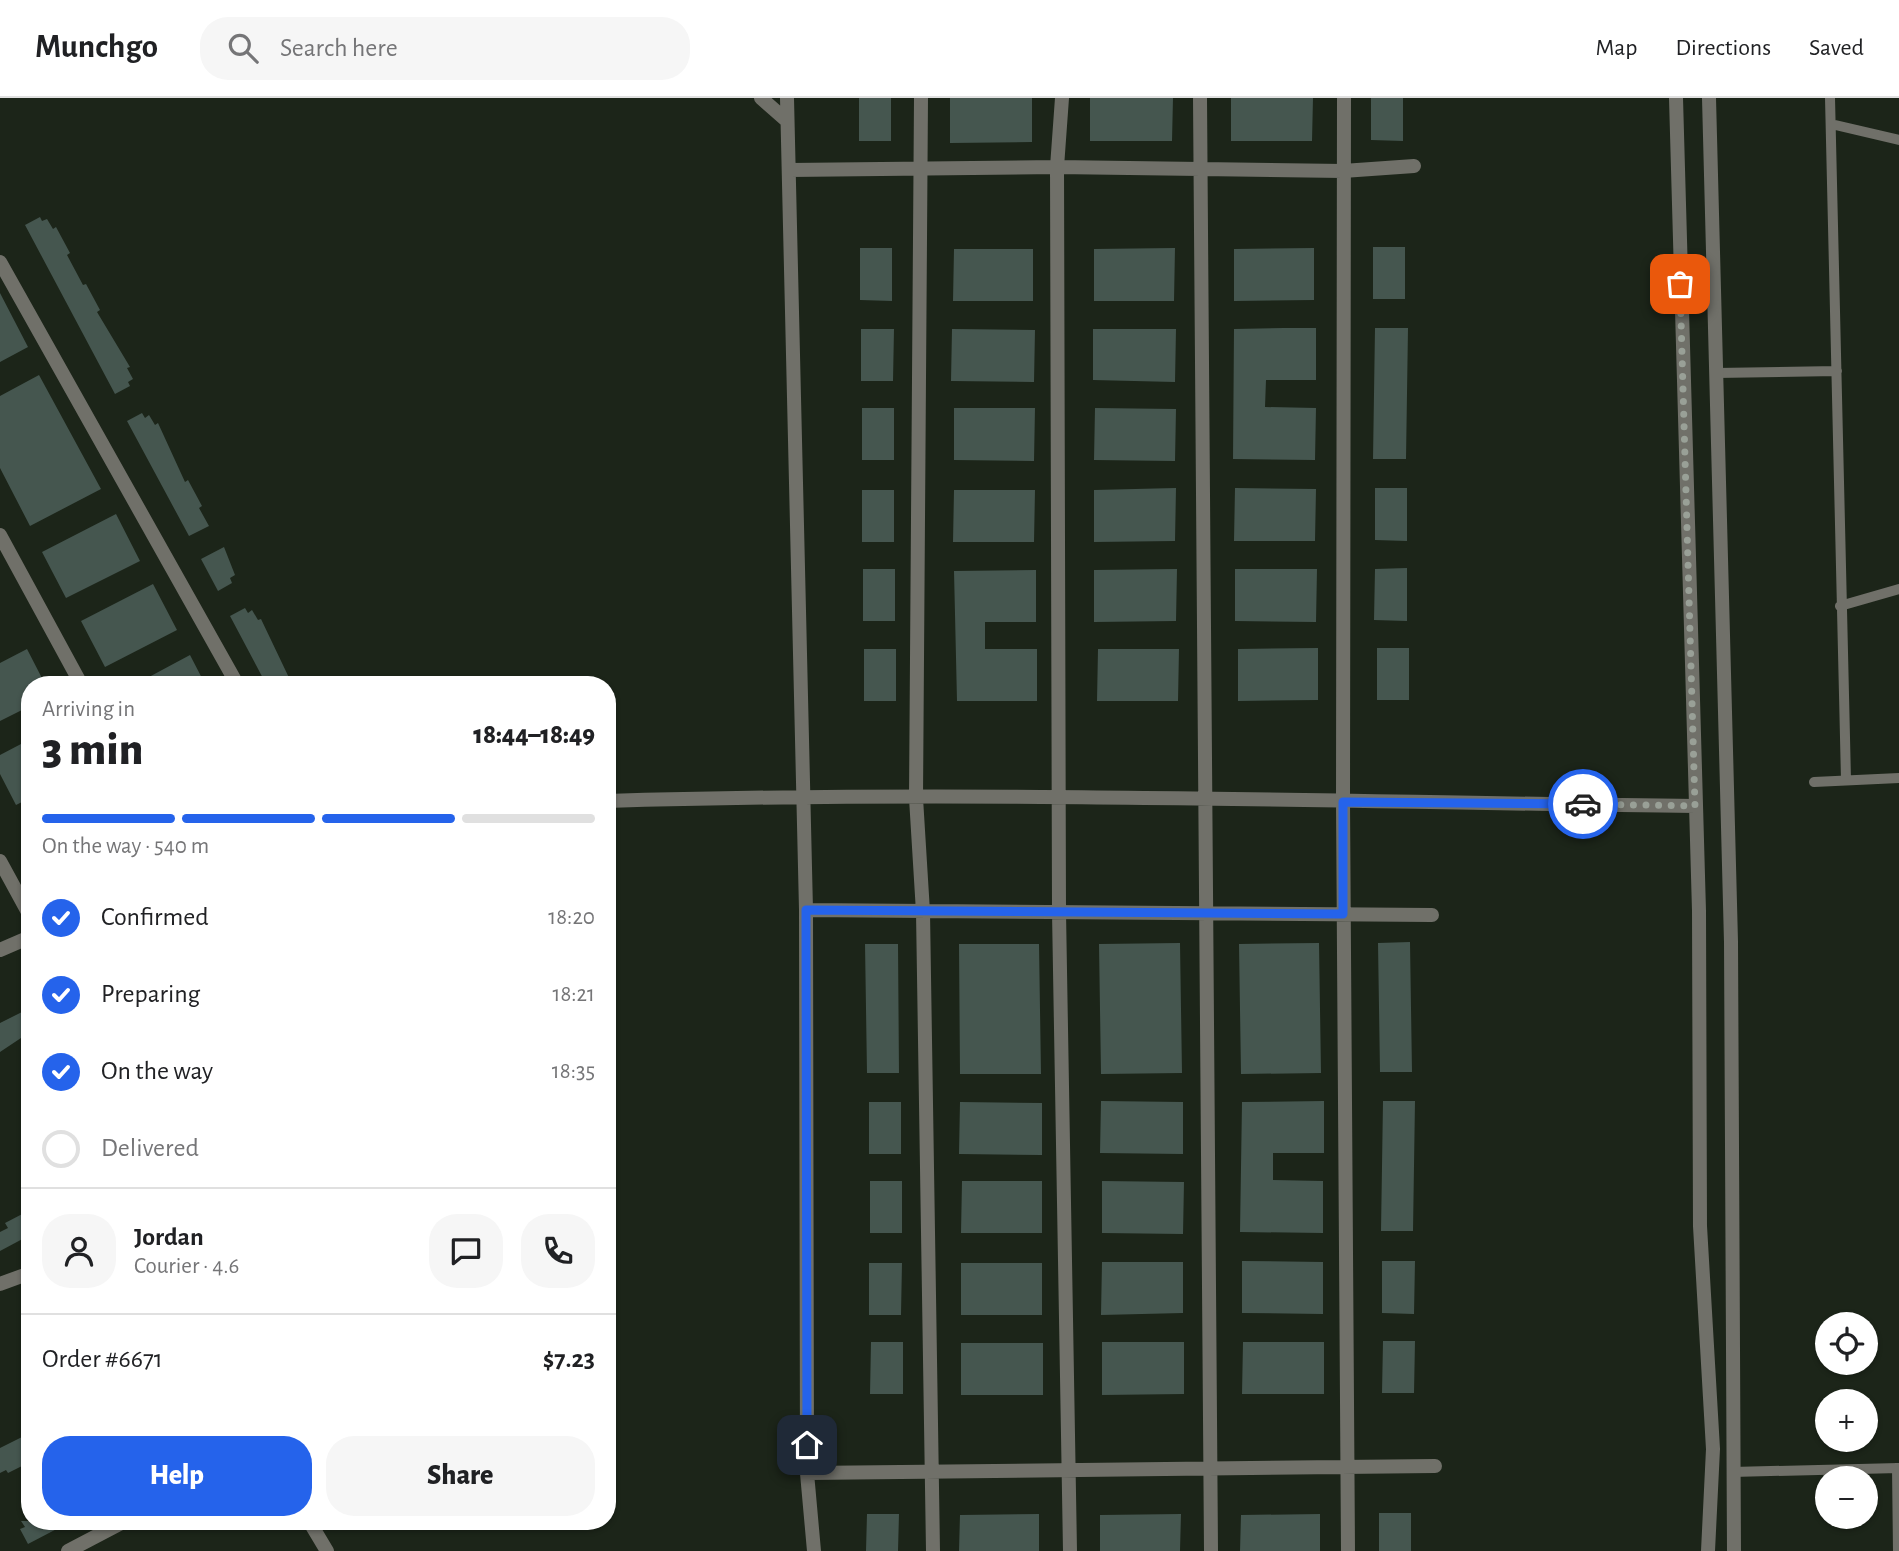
<!DOCTYPE html>
<html lang="en">
<head>
<meta charset="utf-8">
<style>
  body { margin:0; font-family:"Alegreya Sans",sans-serif; background:#f6f6f6; color:#202124; height:100vh; display:flex; flex-direction:column; font-size:26px; white-space:nowrap }
  * { box-sizing:border-box; margin:0 }
  p { font-size:23px; color:#757577 }
  .icon { flex:none; width:38px; height:38px; fill:none; stroke:currentColor; stroke-width:2; stroke-linecap:round; stroke-linejoin:round }
  .map { position:relative; flex:1; overflow:hidden }
  .sheet { position:absolute; left:21px; top:578px; width:595px; height:854px; display:flex; flex-direction:column; background:#fff; border-radius:28px; box-shadow:0 2px 5px #0004 }
  .sheet>* { flex:none }
  .controls { position:absolute; left:1815px; top:1214px; display:grid; gap:14px }
  .controls a { display:grid; place-items:center; width:63px; height:63px; border-radius:50%; background:#fff; box-shadow:0 2px 5px #0004; font-size:35px }
  .pin { position:absolute; display:grid; place-items:center; width:60px; height:60px; color:#fff; margin:-30px; border-radius:14px; box-shadow:0 4px 10px #0006 }
  .courier { position:absolute; display:grid; place-items:center; width:70px; height:70px; margin:-35px; border:5px solid #2563eb; border-radius:50%; background:#fff; color:#222; box-shadow:0 2px 9px #0007 }
  .overview em { font-style:normal; font-weight:800 }
  .overview div { display:flex; flex-direction:column-reverse }
  .overview { display:flex; align-items:center; justify-content:space-between; height:119px; padding:0 21px }
  h1 { font-size:46px; font-weight:800; line-height:52px }
  .bar { display:grid; grid-template-columns:repeat(4,1fr); gap:10px 7px; align-content:center; height:84px; padding:0 21px }
  .bar i { height:9px; border-radius:5px; background:#e0e0e0 }
  .bar .current { background:#2563eb }
  .bar p { grid-column:span 4 }
  .line { display:flex; align-items:center; gap:18px; padding:0 21px; border-top:2px solid #e0e0e0 }
  .line div { flex:1 }
  .round { display:grid; place-items:center; flex:none; width:74px; height:74px; border-radius:28px; background:#f6f6f6 }
  ol { padding:0 21px; list-style:none }
  li { display:flex; align-items:center; gap:21px; height:77px }
  li p { margin-inline-start:auto }
  li .icon { padding:7px; border-radius:50%; background:#2563eb; color:#fff; stroke-width:4 }
  li:last-child { color:#757577 }
  li i { width:38px; height:38px; border:4px solid #e0e0e0; border-radius:50% }
  .button { display:flex; gap:14px; margin-top:auto; padding:14px 21px }
  .button a { flex:1; height:80px; border-radius:28px; background:#2563eb; color:#fff; font-size:28px; font-weight:800; line-height:80px; text-align:center }
  .button a+a { background:#f6f6f6; color:#202124 }
  header { display:flex; align-items:center; gap:42px; box-sizing:border-box; height:98px; padding:0 35px; background:#fff; border-bottom:2px solid #e0e0e0 }
  header strong { font-size:33px }
  nav { display:flex; gap:38px; margin-inline-start:auto; font-size:24px }
  .search { width:490px; height:63px; background:#f6f6f6; display:flex; align-items:center; gap:18px; box-sizing:border-box; padding:0 24px; border-radius:28px; color:#757577; font-size:26px }
  .map>svg:first-child { display:block }
</style>
</head>
<body>
<header>
<strong>Munchgo</strong>
<div class="search"><svg class="icon" aria-label="search" viewBox="0 0 24 24"><circle cx="10" cy="10" r="6"/><path d="M15 15l6 6"/></svg>Search here</div>
<nav><a>Map</a><a>Directions</a><a>Saved</a></nav>
</header>
<div class="map">
<svg width="1899" height="1453" viewBox="0 0 1899 1453">
  <rect width="100%" height="100%" fill="#1c2519"/>
  <path fill="#45564f" d="M859,0H891V43H859Z
    M950,0H1032V44L950,45Z
    M1090,0H1173L1172,43H1090Z
    M1231,0H1313L1312,43H1231Z
    M1371,0H1403V43L1371,42Z
    M40,119L42,123L47,121L53,131L56,129L70,155L67,157L83,187L86,186L100,212L97,214L130,269L127,270L133,281L128,284L130,288L115,296L25,127Z
    M1373,149H1405V201H1373Z
    M860,150H892V203L860,202Z
    M1175,150L1174,203H1094V151Z
    M1314,150V202L1234,203V151Z
    M954,151H1033V203H953Z
    M0,195L28,249L0,264Z
    M1284,230H1316V282H1266L1265,309L1316,310L1315,362L1233,361L1234,231Z
    M1375,230H1408L1406,361H1373Z
    M861,231H894L893,283H861Z
    M952,231L1035,232L1034,284L951,283Z
    M1093,231H1176L1175,284L1093,282Z
    M39,277L101,391L30,428L0,370V298Z
    M862,310H894V362H862Z
    M954,310H1035L1034,363L954,362Z
    M1095,310L1176,311L1175,363L1094,362Z
    M142,315L145,320L149,317L155,327L158,325L185,384L188,382L202,408L199,410L209,428L189,438L127,323Z
    M1176,390L1175,443L1094,444V392Z
    M1235,390L1316,391L1315,443H1234Z
    M1375,390H1407V443L1375,442Z
    M862,392H894V444H862Z
    M954,392H1035L1034,444H953Z
    M116,416L140,463L66,500L42,454Z
    M224,449L235,477L230,480L232,485L218,493L201,461Z
    M1407,470V523L1374,522L1375,471Z
    M863,471H895V523H863Z
    M1177,471L1176,523L1094,524V472Z
    M1235,471H1317L1316,524L1235,523Z
    M1036,472V524H985V551H1037V603H957L954,473Z
    M153,486L177,532L105,569L81,523Z
    M245,510L248,515L252,512L258,522L261,521L292,586H266L230,518Z
    M1318,550V602L1238,603V551Z
    M1377,550H1409V602H1377Z
    M27,551L45,586H30V608L0,623V565Z
    M864,551H896V603H864Z
    M1098,551H1179L1178,603H1097Z
    M190,557L205,586H136L162,572Z
    M21,646L30,663V700L16,707L0,676V657Z
    M1410,844L1412,974H1380L1378,845Z
    M1180,845L1182,975L1101,976L1099,846Z
    M1319,845L1321,975L1241,976L1239,846Z
    M865,846H898L899,975H867Z
    M959,846H1039L1041,976H960Z
    M30,910V928L24,931L27,936L0,954V925Z
    M1101,1003L1183,1004V1056L1100,1055Z
    M1324,1003V1055H1273V1082L1323,1083V1135L1240,1134L1242,1004Z
    M1383,1003H1415L1413,1133H1381Z
    M869,1004H901V1056H869Z
    M960,1004L1042,1005V1057L959,1056Z
    M870,1083H902V1135H870Z
    M962,1083H1042V1135H961Z
    M1102,1083L1184,1084L1183,1136L1102,1135Z
    M30,1112V1137L0,1153V1134L8,1130L5,1125Z
    M1242,1163L1323,1164V1216L1242,1215Z
    M1382,1163H1415L1414,1216L1382,1215Z
    M1102,1164H1183V1215L1101,1217Z
    M869,1165H902L901,1217H869Z
    M961,1165H1042V1217H961Z
    M1383,1243H1415L1414,1295H1382Z
    M871,1244H903V1296H870Z
    M1102,1244H1184V1296L1102,1297Z
    M1243,1244H1324V1296H1242Z
    M961,1245H1043V1297H961Z
    M30,1335V1364L8,1375L6,1372L0,1375V1350Z
    M1379,1415H1411V1453H1379Z
    M867,1416H899L898,1453H866Z
    M1039,1416V1453H959L960,1417Z
    M1181,1416L1180,1453H1100V1417Z
    M1320,1416V1453H1240L1241,1417Z
    M21,1423H72L28,1446L20,1431L25,1429Z"/>
  <g fill="none" stroke-linecap="round" stroke-linejoin="round">
    <path stroke="#707069" stroke-width="10" d="M1830,0L1846,682
      M1831,26L1899,42
      M1716,275L1837,273
      M1840,508L1899,491
      M1814,684L1899,680
      M1897,1370L1898,1453
      M1732,1374L1899,1370"/>
    <path stroke="#707069" stroke-width="14" d="M761,0L786,22
      M787,0L806,812L807,1375L814,1453
      M921,0L916,700L923,814L933,1453
      M1062,0L1057,69L1059,814L1070,1453
      M1200,0L1211,1453
      M1344,0L1343,704L1348,1453
      M1676,0L1699,813L1700,1128L1713,1351L1708,1453
      M790,72L1057,69L1343,73L1414,68
      M0,164L237,586
      M0,437L81,586
      M607,703C970,692 1333,704 1695,708
      M0,763L30,818
      M806,812L1432,817
      M0,852L30,839
      M0,1186L30,1175
      M807,1375L1435,1368
      M309,1423L327,1453
      M68,1453L125,1423"/>
    <path stroke="#707069" stroke-width="14" d="M1709,0L1731,844L1734,1453"/>
  </g>
  <g fill="none" stroke-linecap="round" stroke-linejoin="round">
    <path stroke="#99a097" stroke-width="7" stroke-dasharray="0 12.6" d="M1583,706L1695,708L1680,186"/>
    <path stroke="#2563eb" stroke-width="9" d="M807,1347L806,812L1343,816V704L1583,706"/>
  </g>
</svg>
<div class="controls">
<a><svg class="icon" aria-label="locate" viewBox="0 0 24 24"><circle cx="12" cy="12" r="6"/><path d="M12 2v4M12 18v4M2 12h4M18 12h4"/></svg></a>
<a>+</a>
<a>−</a>
</div>
<div class="pin" style="left:1680px;top:186px;background:#ea580c"><svg class="icon" aria-label="bag" viewBox="0 0 24 24"><path d="M5 8h14l-1 12H6zM9 8a3 3 0 0 1 6 0"/></svg></div>
<div class="pin" style="left:807px;top:1347px;background:#1f2937"><svg class="icon" aria-label="home" viewBox="0 0 24 24"><path d="M3 11l9-7 9 7M6 9v11h12V9"/></svg></div>
<div class="courier" style="left:1583px;top:706px"><svg class="icon" aria-label="car" viewBox="0 0 24 24"><path d="M5 17H2v-5l4-1 3-4h7l3 4 3 1v5h-3M9 17h6M6 11h13"/><circle cx="7" cy="17" r="2"/><circle cx="17" cy="17" r="2"/></svg></div>
<section class="sheet">
<div class="overview"><div><h1>3 min</h1><p>Arriving in</p></div><em>18:44–18:49</em></div>
<div class="bar"><i class="current"></i><i class="current"></i><i class="current"></i><i></i><p>On the way · 540 m</p></div>
<ol>
<li><svg class="icon" aria-label="check" viewBox="0 0 24 24"><path d="M5 12l5 5 9-10"/></svg>Confirmed<p>18:20</p></li>
<li><svg class="icon" aria-label="check" viewBox="0 0 24 24"><path d="M5 12l5 5 9-10"/></svg>Preparing<p>18:21</p></li>
<li><svg class="icon" aria-label="check" viewBox="0 0 24 24"><path d="M5 12l5 5 9-10"/></svg>On the way<p>18:35</p></li>
<li><i></i>Delivered</li>
</ol>
<div class="line" style="height:126px"><a class="round"><svg class="icon" aria-label="person" viewBox="0 0 24 24"><circle cx="12" cy="8" r="4"/><path d="M4 21q1-7 8-7t8 7"/></svg></a><div><b>Jordan</b><p>Courier · 4.6</p></div><a class="round"><svg class="icon" aria-label="chat" viewBox="0 0 24 24"><path d="M4 5h16v11H9l-5 4z"/></svg></a><a class="round"><svg class="icon" aria-label="phone" viewBox="0 0 24 24"><path d="M5 4h4l2 5-3 2q2 4 5 5l2-3 5 2v4C11 20 4 13 5 4z"/></svg></a></div>
<div class="line" style="height:91px"><div>Order #6671</div><b>$7.23</b></div>
<div class="button"><a>Help</a><a>Share</a></div>
</section>
</div>
</body>
</html>
